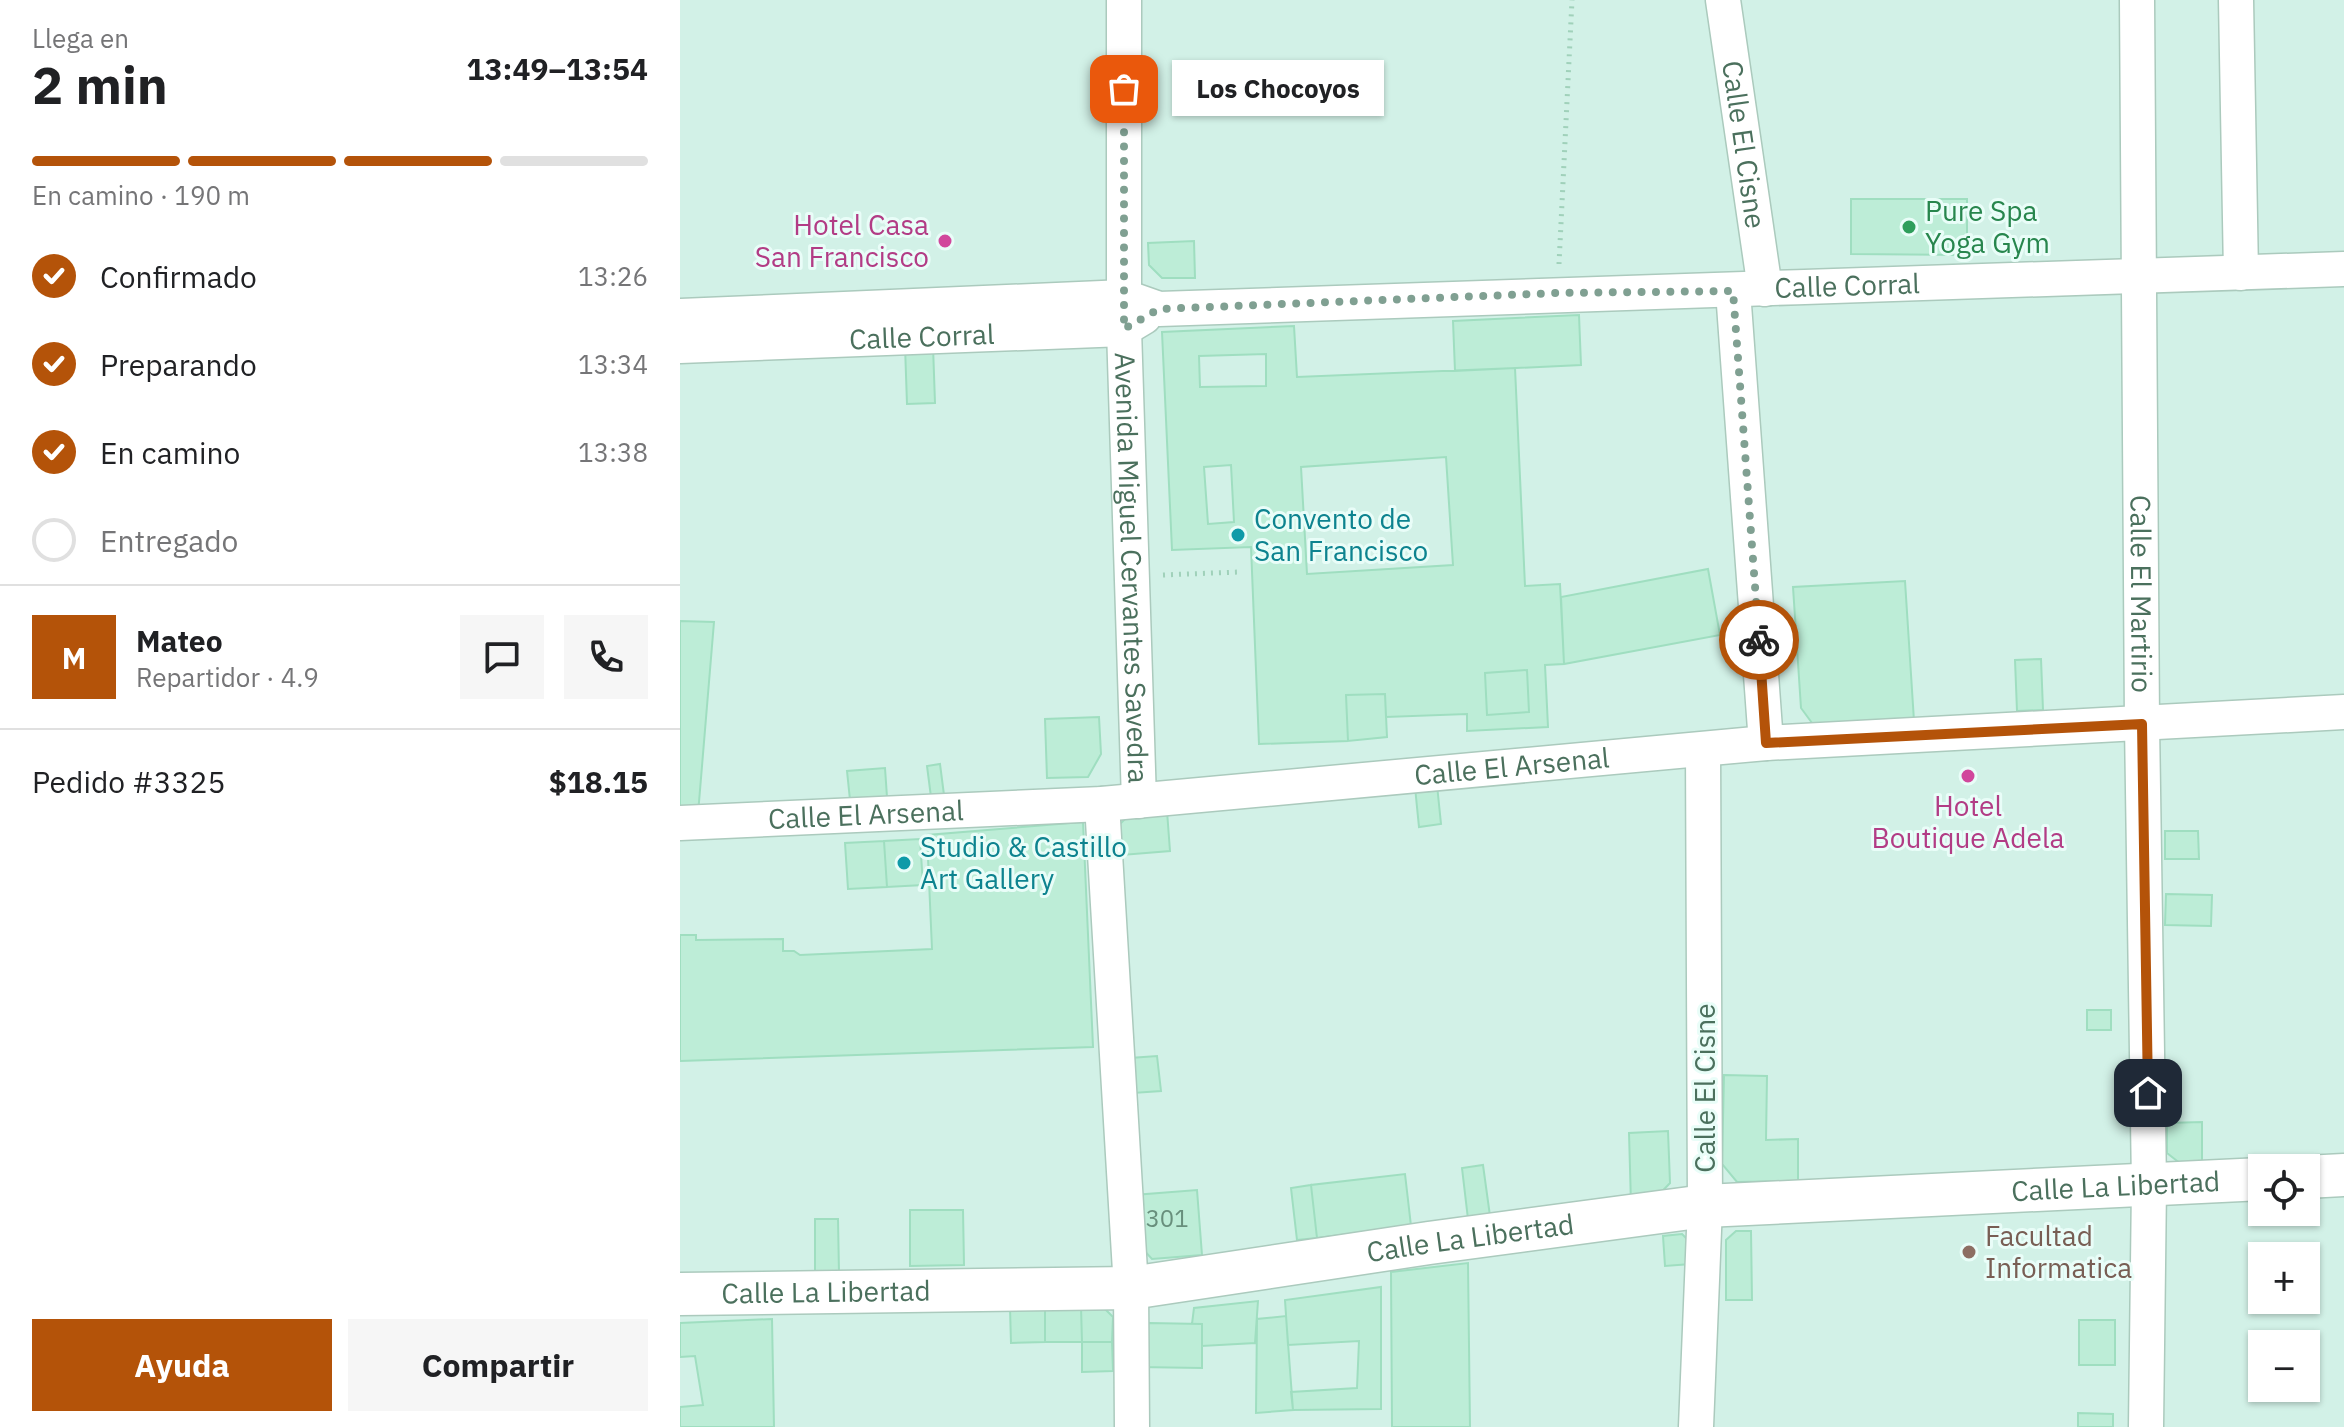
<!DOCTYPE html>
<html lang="es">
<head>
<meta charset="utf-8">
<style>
  body { margin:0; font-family:"IBM Plex Sans",sans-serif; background:#f6f6f6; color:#202124; height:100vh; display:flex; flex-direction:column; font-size:30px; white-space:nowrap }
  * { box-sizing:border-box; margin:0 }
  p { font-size:26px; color:#757577 }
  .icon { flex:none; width:44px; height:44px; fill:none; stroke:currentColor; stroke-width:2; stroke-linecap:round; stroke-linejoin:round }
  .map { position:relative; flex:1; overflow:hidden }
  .side { display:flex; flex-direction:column; background:#fff; width:680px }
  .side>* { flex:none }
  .controls { position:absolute; left:1568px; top:1154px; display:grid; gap:16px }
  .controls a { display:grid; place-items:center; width:72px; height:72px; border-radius:0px; background:#fff; box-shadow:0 2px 6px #0004; font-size:40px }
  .pin { position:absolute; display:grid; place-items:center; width:68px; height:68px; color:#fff; margin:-34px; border-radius:16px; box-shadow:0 4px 12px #0006 }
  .courier { position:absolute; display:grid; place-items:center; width:80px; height:80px; margin:-40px; border:6px solid #b45309; border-radius:50%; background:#fff; color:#222; box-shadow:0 2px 10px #0007 }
  .bubble { position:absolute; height:56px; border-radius:0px; background:#fff; box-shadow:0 2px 6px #0004; font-size:26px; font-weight:800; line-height:56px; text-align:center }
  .headline em { font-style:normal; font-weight:800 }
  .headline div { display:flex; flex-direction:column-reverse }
  .headline { display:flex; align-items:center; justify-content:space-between; height:136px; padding:0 32px }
  h1 { font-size:52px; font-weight:800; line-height:60px }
  .bar { display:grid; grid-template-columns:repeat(4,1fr); gap:12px 8px; align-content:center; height:96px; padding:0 32px }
  .bar i { height:10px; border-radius:6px; background:#e0e0e0 }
  .bar .selected { background:#b45309 }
  .bar p { grid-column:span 4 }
  .line { display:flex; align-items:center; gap:20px; padding:0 32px; border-top:2px solid #e0e0e0 }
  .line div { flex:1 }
  .round { display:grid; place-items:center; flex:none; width:84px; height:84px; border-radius:0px; background:#f6f6f6 }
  ol { padding:0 32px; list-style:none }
  li { display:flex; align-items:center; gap:24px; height:88px }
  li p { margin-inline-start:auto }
  li .icon { padding:8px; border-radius:50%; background:#b45309; color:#fff; stroke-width:4 }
  li:last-child { color:#757577 }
  li i { width:44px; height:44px; border:4px solid #e0e0e0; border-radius:50% }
  .action { display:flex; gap:16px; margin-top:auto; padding:16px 32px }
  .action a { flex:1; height:92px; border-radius:0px; background:#b45309; color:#fff; font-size:32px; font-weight:800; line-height:92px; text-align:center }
  .action a+a { background:#f6f6f6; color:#202124 }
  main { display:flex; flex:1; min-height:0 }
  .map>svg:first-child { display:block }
</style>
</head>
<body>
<main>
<section class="side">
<div class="headline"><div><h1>2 min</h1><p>Llega en</p></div><em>13:49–13:54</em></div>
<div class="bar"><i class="selected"></i><i class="selected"></i><i class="selected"></i><i></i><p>En camino · 190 m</p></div>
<ol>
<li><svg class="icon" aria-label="check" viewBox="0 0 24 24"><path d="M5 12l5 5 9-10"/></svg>Confirmado<p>13:26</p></li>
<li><svg class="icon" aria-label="check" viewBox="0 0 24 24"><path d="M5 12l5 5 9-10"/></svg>Preparando<p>13:34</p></li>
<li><svg class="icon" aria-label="check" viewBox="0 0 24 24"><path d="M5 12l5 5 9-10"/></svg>En camino<p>13:38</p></li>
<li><i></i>Entregado</li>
</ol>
<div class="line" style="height:144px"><b class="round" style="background:#b45309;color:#fff">M</b><div><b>Mateo</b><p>Repartidor · 4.9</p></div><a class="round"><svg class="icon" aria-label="chat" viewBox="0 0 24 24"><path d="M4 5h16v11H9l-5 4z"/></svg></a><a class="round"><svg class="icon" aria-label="phone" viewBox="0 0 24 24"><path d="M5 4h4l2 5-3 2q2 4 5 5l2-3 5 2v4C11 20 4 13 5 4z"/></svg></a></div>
<div class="line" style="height:104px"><div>Pedido #3325</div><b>$18.15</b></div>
<div class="action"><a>Ayuda</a><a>Compartir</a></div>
</section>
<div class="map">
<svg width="1664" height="1427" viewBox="0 0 1664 1427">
  <rect width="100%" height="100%" fill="#e3faf4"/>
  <path fill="#d2f1e7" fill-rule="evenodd" d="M0,0H1664V1427H0ZM1582,1168H1626V1212H1582ZM1582,1256H1626V1300H1582ZM1582,1344H1626V1388H1582Z"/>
  <path fill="#bdedd7" stroke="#9fdec0" stroke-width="2" fill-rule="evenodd" d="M1171,199H1287V255L1171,254Z
    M514,241L515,278H482L469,265L468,243Z
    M899,315L901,365L775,371L773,321Z
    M614,326L617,377L835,368L845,586L880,584L884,664L865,665L868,727L787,731V714L706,717L705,694L666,695L668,741L579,744L571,547L492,550L482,332ZM586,354V386L520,387L519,356ZM766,457L773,565L627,574L621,467ZM551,465L554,522L528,524L524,467ZM847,670L849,712L807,715L805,673Z
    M225,346H253L255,403L227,404Z
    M1028,569L1040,635L884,664L881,597Z
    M1225,581L1234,721L1135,727L1121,708L1113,587Z
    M0,621L34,622L18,814H0Z
    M1361,659L1363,710L1337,711L1335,660Z
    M847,670L849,712L807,715L805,673Z
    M705,694L707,737L668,741L666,695Z
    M419,717L421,754L408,777L367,778L365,719Z
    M260,764L264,795L251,797L247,766Z
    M205,768L207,797L170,800L167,771Z
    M757,785L761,824L739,827L735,787Z
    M487,811L490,851L442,855L439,825L449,815Z
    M403,822L413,1047L0,1061V935H16V940L103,939V951H114L120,955L252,949L247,835Z
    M1485,831H1518L1519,859H1485Z
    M240,839L243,885L207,887L204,841Z
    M204,841L207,887L168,889L165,843Z
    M1486,894L1532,895L1531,926L1485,925Z
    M1407,1010H1431V1030H1407Z
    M477,1056L481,1091L453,1093L450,1058Z
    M1044,1075L1087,1076L1086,1140L1118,1139V1181L1057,1182L1042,1164Z
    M1522,1122V1164H1501L1487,1153V1123Z
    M988,1131L990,1183L972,1202L951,1204L949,1133Z
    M803,1165L810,1216L788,1219L782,1168Z
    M725,1174L731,1226L637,1238L631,1185Z
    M631,1185L637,1238L617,1240L611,1188Z
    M517,1190L522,1255L472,1259L458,1244L454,1195Z
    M230,1210H283L284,1265L230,1266Z
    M135,1219H158L159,1273L135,1274Z
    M1056,1231H1071L1072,1300H1046V1240Z
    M1002,1234L1010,1242L1011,1264L985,1266L983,1236Z
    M788,1263L790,1427H712L711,1272Z
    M701,1287V1409L613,1410L611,1392L677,1388L679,1341L608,1345L605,1300Z
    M578,1301L575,1343L522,1346V1324H512L514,1308Z
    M401,1307H423L433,1317L432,1342H402Z
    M401,1307L402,1342H365V1308Z
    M330,1308H365V1342L331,1343Z
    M606,1316L613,1410L576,1413L577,1319Z
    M92,1319L94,1427H0V1407L23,1405L15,1356L0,1357V1323Z
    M1399,1320H1435V1365H1399Z
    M469,1323L522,1324V1368L458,1367L459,1333Z
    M402,1342H432L433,1371L402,1372Z
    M1398,1413L1433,1414V1427H1398Z"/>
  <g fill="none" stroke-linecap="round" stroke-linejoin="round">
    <g stroke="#abcabd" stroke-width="37">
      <g id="minor">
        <path id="s1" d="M444,0V329L459,801"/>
        <path id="s2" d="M1043,0L1085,289"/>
        <path id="s3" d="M1457,0L1462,724L1469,1185L1466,1427"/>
        <path d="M1556,0L1561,273"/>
        <path d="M1053,291L1086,743"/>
        <path id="s4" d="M0,316L445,297L479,309C874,293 1269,284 1664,269"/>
        <path id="s5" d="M0,346L444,329L464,317"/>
        <path d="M422,804L451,1288L452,1427"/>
        <path id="s6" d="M0,823L422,804L1086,743L1664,712"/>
        <path d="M1016,1427L1025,1206L1023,750"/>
      </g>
    </g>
    <g stroke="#abcabd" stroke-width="45">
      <g id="tertiary">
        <path d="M1626,1177L1664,1175"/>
        <path id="s7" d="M0,1294L451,1288L749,1243L1025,1206L1582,1179"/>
      </g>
    </g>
    <path stroke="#a0d1ba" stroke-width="5" stroke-dasharray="2 6" stroke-linecap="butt" d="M879,264L892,0
      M483,575L559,572"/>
    <use href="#minor" stroke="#fff" stroke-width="34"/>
    <use href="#tertiary" stroke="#fff" stroke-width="42"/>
  </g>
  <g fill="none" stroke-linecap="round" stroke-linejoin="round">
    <path stroke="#80a092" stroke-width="8" stroke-dasharray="0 14.4" d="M444,89V329L479,309L877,293L1053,291L1079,640"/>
    <path stroke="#b45309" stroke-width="10" d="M1079,640L1086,743L1462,724L1468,1093"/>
  </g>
  <circle fill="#2e9e5b" stroke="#e9fdf8" stroke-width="3" cx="1229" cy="227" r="8"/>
  <g fill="#d1479c" stroke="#e9fdf8" stroke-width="3">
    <circle cx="265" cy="241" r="8"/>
    <circle cx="1288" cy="776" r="8"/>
  </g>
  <g fill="#0f9aa8" stroke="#e9fdf8" stroke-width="3">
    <circle cx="558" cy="535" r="8"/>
    <circle cx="224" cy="863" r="8"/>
  </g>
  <circle fill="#8d6e63" stroke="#e9fdf8" stroke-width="3" cx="1289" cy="1252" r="8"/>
  <g text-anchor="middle" stroke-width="6" stroke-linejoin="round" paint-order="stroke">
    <g font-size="24" fill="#688f7c">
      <text x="487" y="1227">301</text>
    </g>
    <g font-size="28" fill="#4b705d" stroke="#e9fdf8">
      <text dy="10" stroke="none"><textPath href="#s2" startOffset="146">Calle El Cisne</textPath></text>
      <text dy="10" stroke="none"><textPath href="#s4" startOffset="1170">Calle Corral</textPath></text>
      <text dy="10" stroke="none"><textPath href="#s5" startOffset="242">Calle Corral</textPath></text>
      <text dy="10" stroke="none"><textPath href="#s1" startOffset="568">Avenida Miguel Cervantes Savedra</textPath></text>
      <text dy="10" stroke="none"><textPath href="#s3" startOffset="594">Calle El Martirio</textPath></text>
      <text dy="10" stroke="none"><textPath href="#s6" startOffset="834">Calle El Arsenal</textPath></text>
      <text dy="10" stroke="none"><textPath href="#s6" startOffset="186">Calle El Arsenal</textPath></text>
      <text transform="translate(1025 1088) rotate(-90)" y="10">Calle El Cisne</text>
      <text dy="10" stroke="none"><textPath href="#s7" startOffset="1442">Calle La Libertad</textPath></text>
      <text dy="10" stroke="none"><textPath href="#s7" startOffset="794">Calle La Libertad</textPath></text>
      <text dy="10" stroke="none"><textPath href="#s7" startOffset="146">Calle La Libertad</textPath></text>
    </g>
    <g font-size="28" fill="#27864d" stroke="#e9fdf8" text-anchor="start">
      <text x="1245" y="221">Pure Spa<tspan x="1245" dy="32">Yoga Gym</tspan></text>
    </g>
    <g font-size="28" fill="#b23c85" stroke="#e9fdf8" text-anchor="end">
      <text x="249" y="235">Hotel Casa<tspan x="249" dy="32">San Francisco</tspan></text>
      <text x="1288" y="816" text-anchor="middle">Hotel<tspan x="1288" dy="32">Boutique Adela</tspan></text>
    </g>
    <g font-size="28" fill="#0d838f" stroke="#e9fdf8" text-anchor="start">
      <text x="574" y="529">Convento de<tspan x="574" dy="32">San Francisco</tspan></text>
      <text x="240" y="857">Studio &amp; Castillo<tspan x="240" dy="32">Art Gallery</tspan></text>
    </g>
    <g font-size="28" fill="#785e54" stroke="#e9fdf8" text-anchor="start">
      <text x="1305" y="1246">Facultad<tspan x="1305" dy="32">Informatica</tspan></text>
    </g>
  </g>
</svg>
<div class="controls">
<a><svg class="icon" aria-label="locate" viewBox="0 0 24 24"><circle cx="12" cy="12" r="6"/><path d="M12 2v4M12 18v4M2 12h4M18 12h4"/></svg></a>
<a>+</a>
<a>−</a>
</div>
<div class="pin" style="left:444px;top:89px;background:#ea580c"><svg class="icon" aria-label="bag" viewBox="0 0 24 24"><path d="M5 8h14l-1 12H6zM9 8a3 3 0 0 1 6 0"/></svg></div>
<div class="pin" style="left:1468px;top:1093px;background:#1f2937"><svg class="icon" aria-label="home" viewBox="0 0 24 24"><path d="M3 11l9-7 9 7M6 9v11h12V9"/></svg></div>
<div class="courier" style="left:1079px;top:640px"><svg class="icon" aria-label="bike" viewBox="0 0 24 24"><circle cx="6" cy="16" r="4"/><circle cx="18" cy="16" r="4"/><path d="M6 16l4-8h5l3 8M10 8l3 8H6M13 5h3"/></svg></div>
<div class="bubble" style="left:492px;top:60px;width:212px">Los Chocoyos</div>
</div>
</main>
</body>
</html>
